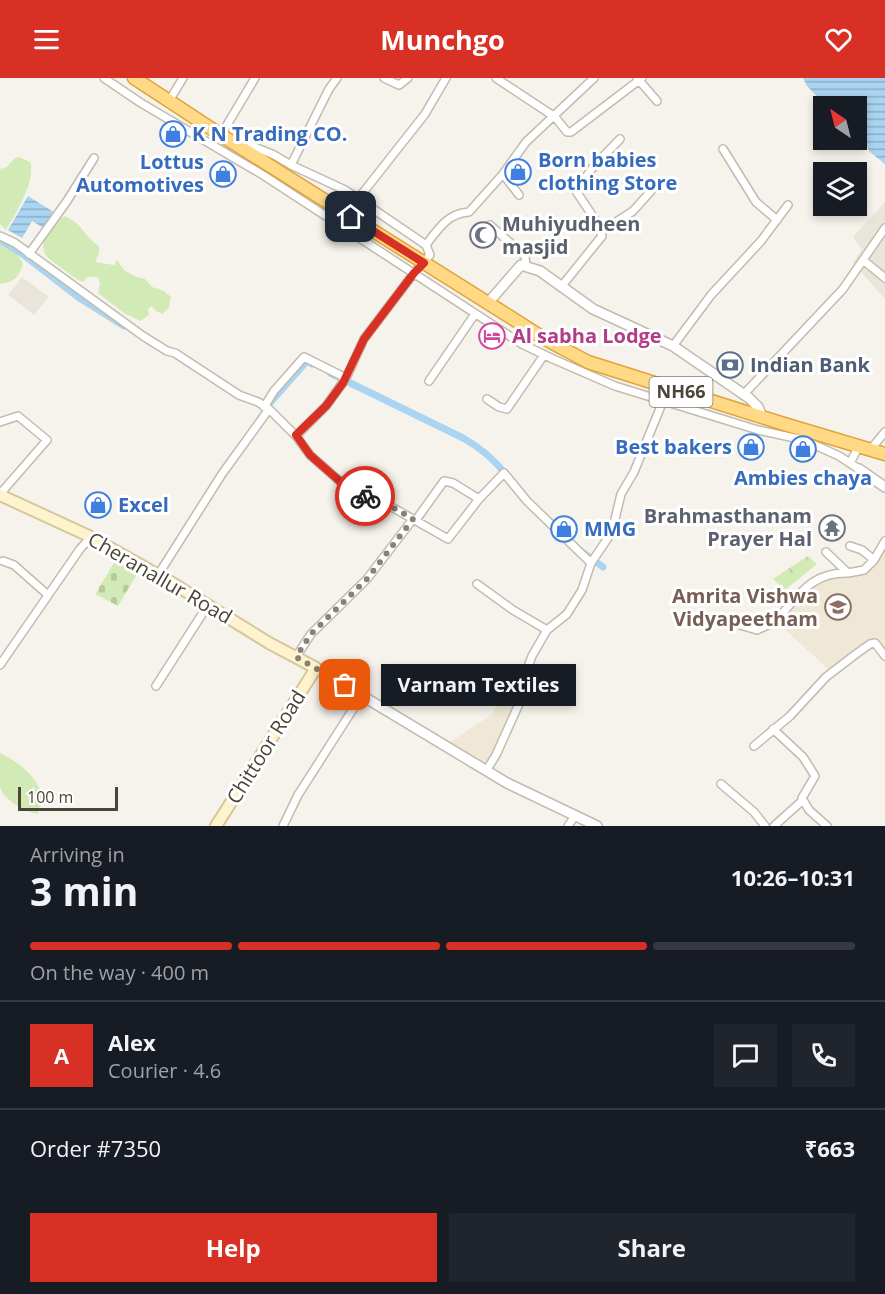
<!DOCTYPE html>
<html lang="en">
<head>
<meta charset="utf-8">
<style>
  body { margin:0; font-family:"Open Sans",sans-serif; background:#20242c; color:#f1f3f6; height:100vh; display:flex; flex-direction:column; font-size:22px; white-space:nowrap }
  * { box-sizing:border-box; margin:0 }
  p { font-size:20px; color:#9ea1a6 }
  .icon { flex:none; width:33px; height:33px; fill:none; stroke:currentColor; stroke-width:2; stroke-linecap:round; stroke-linejoin:round }
  .map { position:relative; height:748px; overflow:hidden }
  .details { display:flex; flex-direction:column; background:#171b24; flex:1 }
  .details>* { flex:none }
  .needle { width:39px; rotate:325deg }
  .buttons { position:absolute; left:813px; top:18px; display:grid; gap:12px }
  .buttons a { display:grid; place-items:center; width:54px; height:54px; border-radius:0px; background:#171b24; box-shadow:0 3px 9px #0003; font-size:30px }
  .scale { position:absolute; left:18px; bottom:15px; width:100px; box-sizing:border-box; padding-left:6px; border:3px solid #4b4439; border-top:0; font-size:16px; line-height:21px; white-space:nowrap; color:#4b4439; -webkit-text-stroke:4px #fff; paint-order:stroke }
  .pin { position:absolute; display:grid; place-items:center; width:51px; height:51px; color:#fff; margin:-26px; border-radius:12px; box-shadow:0 3px 9px #0006 }
  .courier { position:absolute; display:grid; place-items:center; width:60px; height:60px; margin:-30px; border:4px solid #d93025; border-radius:50%; background:#fff; color:#222; box-shadow:0 2px 8px #0007 }
  .bubble { position:absolute; height:42px; border-radius:0px; background:#171b24; box-shadow:0 3px 9px #0003; font-size:20px; font-weight:700; line-height:42px; text-align:center }
  .overview em { font-style:normal; font-weight:700 }
  .overview div { display:flex; flex-direction:column-reverse }
  .overview { display:flex; align-items:center; justify-content:space-between; height:102px; padding:0 30px }
  h1 { font-size:39px; font-weight:700; line-height:45px }
  .bar { display:grid; grid-template-columns:repeat(4,1fr); gap:9px 6px; align-content:center; height:72px; padding:0 30px }
  .bar i { height:8px; border-radius:4px; background:#363941 }
  .bar .selected { background:#d93025 }
  .bar p { grid-column:span 4 }
  .line { display:flex; align-items:center; gap:15px; padding:0 30px; border-top:2px solid #363941 }
  .line div { flex:1 }
  .round { display:grid; place-items:center; flex:none; width:63px; height:63px; border-radius:0px; background:#20242c }
  .primary-button { display:flex; gap:12px; margin-top:auto; padding:12px 30px }
  .primary-button a { flex:1; height:69px; border-radius:0px; background:#d93025; color:#fff; font-size:24px; font-weight:700; line-height:69px; text-align:center }
  .primary-button a+a { background:#20242c; color:#f1f3f6 }
  header { display:flex; justify-content:space-between; align-items:center; height:78px; padding:0 30px; background:#d93025; color:#fff; font-size:27px; font-weight:700 }
  .map>svg:first-child { display:block }
</style>
</head>
<body>
<header><svg class="icon" aria-label="menu" viewBox="0 0 24 24"><path d="M4 6h16M4 12h16M4 18h16"/></svg>Munchgo<svg class="icon" aria-label="heart" viewBox="0 0 24 24"><path d="M12 20l-8-8c-3-5 5-10 8-4 3-6 11-1 8 4z"/></svg></header>
<div class="map">
<svg width="885" height="748" viewBox="0 0 885 748">
  <defs>
    <pattern id="forest-crowns" width="20" height="18" patternUnits="userSpaceOnUse" patternTransform="scale(1.5)"><rect width="20" height="18" fill="#d2eab5"/><path d="M2 6a3 3 0 1 1 6 0M12 15a3 3 0 1 1 6 0" fill="none" stroke="#b6ca9c"/></pattern>
    <pattern id="cemetery-stones" width="16" height="16" patternUnits="userSpaceOnUse" patternTransform="scale(1.5)"><rect width="16" height="16" fill="#d2eab5"/><path d="M2 7V4a2 2 0 0 1 4 0v3zM10 15v-3a2 2 0 0 1 4 0v3z" fill="#b6ca9c"/></pattern>
    <pattern id="water-rules" width="6" height="5" patternUnits="userSpaceOnUse" patternTransform="scale(1.5)"><rect width="6" height="5" fill="#a9d4f2"/><path d="M0 2.5h6" fill="none" stroke="#8caec5"/></pattern>
  </defs>
  <rect width="100%" height="100%" fill="#f6f3ec"/>
  <path fill="#eae5da" d="M885,124V221L853,185L862,171L853,159Z
    M22,199L49,219L34,237L8,217Z"/>
  <path fill="#efe8d6" d="M885,469V572L878,561L864,566L829,592L778,545L805,513L822,502L865,494Z
    M511,605L521,609L516,632L487,688L446,667L491,637Z"/>
  <path fill="#d2eab5" d="M19,79L30,84C37,101 15,137 6,152L0,146V91L7,89L15,80Z
    M65,138C84,147 83,158 99,168V175L95,184L114,187L117,182L124,192L134,198L145,201L152,209L164,213L171,219L169,229L163,236L156,233L152,228L148,231L149,237L140,243L124,235L98,215L100,206L98,199H87L83,204C75,201 70,196 63,191C49,181 35,174 49,155C54,148 57,142 65,138Z
    M0,165L14,172L23,185C20,198 14,205 0,206Z
    M0,675C16,682 38,699 41,716C42,723 39,730 38,736C26,734 3,722 0,709C0,699 0,686 0,675Z"/>
  <path fill="url(#forest-crowns)" d="M808,478L817,486L785,512L773,501Z"/>
  <path fill="url(#cemetery-stones)" d="M117,480L140,491L118,528L95,516Z"/>
  <path fill="url(#water-rules)" d="M803,0H885V86L870,74L857,53L856,28H826L807,8Z
    M28,118L57,136L47,152L32,143L22,160L8,152Z"/>
  <g fill="none" stroke-linecap="round" stroke-linejoin="round">
    <path stroke="#a9d4f2" stroke-width="7" d="M0,162L21,175L78,219L124,248
      M330,295L463,360C481,370 495,382 508,399
      M269,326L307,283L312,286
      M581,473L603,489"/>
    <g stroke="#c2bbae" stroke-width="10">
      <path id="minor" d="M104,0L141,25L263,97L522,266L553,281L615,308L758,352L804,362L839,378L859,391
        M384,0L399,7L408,0
        M496,0L555,39L567,54H571L642,0
        M637,0L657,23
        M169,23L183,0
        M221,57L255,0
        M235,61L274,77L291,87L345,112L426,167L430,177L414,195L364,261L346,300L326,328L296,358
        M723,71L756,124L777,142
        M291,87L329,11L337,0
        M503,96L519,117
        M358,121L425,36L446,0
        M490,147L525,178L526,188
        M601,154L633,133L651,113
        M0,158L15,165L143,258L167,273L175,275L239,317L258,324L269,331L296,358L310,377L352,414L383,424L448,461L479,421L453,405L444,403L416,442
        M426,167C438,151 448,135 469,134L503,96L526,64L594,0
        M29,176L67,123L94,80
        M863,182L885,200
        M561,209L602,158L596,143L576,113L593,89L620,61
        M673,268L711,217L761,163L788,127
        M429,303L475,236
        M744,316L843,211L885,150
        M487,321L499,329L507,331L544,277
        M264,329L274,313L304,279L346,300
        M0,344L18,338L47,362L0,416
        M871,371L885,354
        M850,385L859,368
        M479,421L504,395L527,423L591,485
        M850,468L862,472L874,482L885,463
        M826,474L848,495L864,492L874,482
        M3,483L14,487L48,517
        M158,497L222,396L269,331
        M477,506L513,532L547,552
        M740,547L757,552C763,549 772,546 777,541C800,517 811,494 848,495
        M296,579L311,556L367,501L413,441
        M0,587L80,471L91,459
        M156,608L208,527
        M773,651L803,679L815,698L802,720L809,732L827,748
        M754,668L790,638L826,599L856,576L870,566L875,565L885,578
        M486,693L496,677L523,617L526,594L532,578L547,552L567,536L582,512L591,485L612,454L621,416L634,394L663,323
        M721,706L754,734L765,748
        M283,748L298,717L362,617
        M568,748L575,738
        M774,748L803,722"/>
    </g>
    <g stroke="#c2bbae" stroke-width="12">
      <path id="tertiary" d="M488,225L521,187L540,193L593,231L673,268L749,320L758,329L762,339
        M859,391L885,409
        M316,590L507,705L597,748"/>
    </g>
    <g stroke="#d6c79b" stroke-width="14">
      <path id="secondary" d="M0,417L91,459L169,503L269,565L316,590L216,748"/>
    </g>
    <g stroke="#e0a43c" stroke-width="15">
      <path id="trunk" d="M134,0L221,57L545,261L588,284L784,346L885,376"/>
    </g>
    <use href="#minor" stroke="#fff" stroke-width="7"/>
    <use href="#tertiary" stroke="#fff" stroke-width="9"/>
    <use href="#secondary" stroke="#fff3cd" stroke-width="10"/>
    <use href="#trunk" stroke="#ffd985" stroke-width="12"/>
  </g>
  <g fill="none" stroke-linecap="round" stroke-linejoin="round">
    <path stroke="#878178" stroke-width="6" stroke-dasharray="0 10.8" d="M345,607L296,579L311,556L367,501L413,441L383,424L365,418"/>
    <path stroke="#d93025" stroke-width="8" d="M351,139L424,185L414,195L364,261L343,305L326,328L296,357L310,377L352,414L365,418"/>
  </g>
  <defs>
    <g id="shop-ring" transform="scale(1.35)"><circle r="9.5" fill="#fff" stroke="#3f7fe0" stroke-width="1.5"/><path d="M-5-2.5h2.3a2.7 3.5 0 0 1 5.4 0H5L5.5 6h-11ZM-1.5-2.5h3a1.5 2.3 0 0 0-3 0Z" fill="#3f7fe0"/></g>
    <g id="mosque-ring" transform="scale(1.35)"><circle r="9.5" fill="#fff" stroke="#6b7280" stroke-width="1.5"/><path d="M3.5-4.9A6 6 0 1 0 3.5 4.9A5 5 0 1 1 3.5-4.9Z" fill="#6b7280"/></g>
    <g id="hotel-ring" transform="scale(1.35)"><circle r="9.5" fill="#fff" stroke="#d1479c" stroke-width="1.5"/><path d="M-6-4.5h1.5V1H6V5H4.5V3h-9V5H-6ZM-4 0a1.8 1.8 0 1 1 3.6 0ZM.5 0V-2.5h3Q6-2.5 6 0Z" fill="#d1479c"/></g>
    <g id="bank-ring" transform="scale(1.35)"><circle r="9.5" fill="#fff" stroke="#5c6f8a" stroke-width="1.5"/><path d="M-6-4H6V4H-6ZM0-2.3a2.3 2.3 0 1 0 0 4.6a2.3 2.3 0 1 0 0-4.6Z" fill="#5c6f8a"/></g>
    <g id="temple-ring" transform="scale(1.35)"><circle r="9.5" fill="#fff" stroke="#6b7280" stroke-width="1.5"/><path d="M0-6L5-2H3V0L6.5 2.5H4V6H1.5V3h-3V6H-4V2.5H-6.5L-3 0V-2H-5Z" fill="#6b7280"/></g>
    <g id="university-ring" transform="scale(1.35)"><circle r="9.5" fill="#fff" stroke="#8d6e63" stroke-width="1.5"/><path d="M0-5L7-2L0 1L-7-2ZM-4 1L0 2.5L4 1V4Q0 6-4 4Z" fill="#8d6e63"/></g>
  </defs>
  <g fill-rule="evenodd">
    <use href="#shop-ring" x="173" y="56"/>
    <use href="#shop-ring" x="518" y="94"/>
    <use href="#shop-ring" x="223" y="96"/>
    <use href="#mosque-ring" x="483" y="157"/>
    <use href="#hotel-ring" x="492" y="258"/>
    <use href="#bank-ring" x="730" y="287"/>
    <use href="#shop-ring" x="751" y="369"/>
    <use href="#shop-ring" x="803" y="371"/>
    <use href="#shop-ring" x="98" y="427"/>
    <use href="#temple-ring" x="832" y="450"/>
    <use href="#shop-ring" x="564" y="451"/>
    <use href="#university-ring" x="838" y="529"/>
  </g>
  <g text-anchor="middle" stroke-width="6" stroke-linejoin="round" paint-order="stroke">
    <rect fill="#fff" stroke="#817c74" stroke-width="1.5" x="649.5" y="299" width="63" height="30" rx="4.5"/>
    <g font-size="18" font-weight="bold" fill="#4b4439">
      <text x="681" y="320">NH66</text>
    </g>
    <g font-size="20" font-weight="bold" fill="#366cbe" stroke="#fff" text-anchor="start">
      <text x="192" y="63">K N Trading CO.</text>
      <text x="538" y="89">Born babies<tspan x="538" dy="23">clothing Store</tspan></text>
      <text x="204" y="91" text-anchor="end">Lottus<tspan x="204" dy="23">Automotives</tspan></text>
      <text x="732" y="376" text-anchor="end">Best bakers</text>
      <text x="803" y="407" text-anchor="middle">Ambies chaya</text>
      <text x="118" y="434">Excel</text>
      <text x="584" y="458">MMG</text>
    </g>
    <g font-size="20" font-weight="bold" fill="#5b616d" stroke="#fff" text-anchor="start">
      <text x="502" y="153">Muhiyudheen<tspan x="502" dy="23">masjid</tspan></text>
      <text x="812" y="445" text-anchor="end">Brahmasthanam<tspan x="812" dy="23">Prayer Hal</tspan></text>
    </g>
    <g font-size="20" font-weight="bold" fill="#b23c85" stroke="#fff" text-anchor="start">
      <text x="512" y="265">Al sabha Lodge</text>
    </g>
    <g font-size="20" font-weight="bold" fill="#4e5e75" stroke="#fff" text-anchor="start">
      <text x="750" y="294">Indian Bank</text>
    </g>
    <g font-size="20" fill="#4b4439" stroke="#fff">
      <text transform="translate(160 500) rotate(30)" y="7">Cheranallur Road</text>
      <text transform="translate(266 669) rotate(-58)" y="7">Chittoor Road</text>
    </g>
    <g font-size="20" font-weight="bold" fill="#785e54" stroke="#fff" text-anchor="end">
      <text x="818" y="525">Amrita Vishwa<tspan x="818" dy="23">Vidyapeetham</tspan></text>
    </g>
  </g>
</svg>
<div class="buttons">
<a><svg class="needle" viewBox="-14 -14 28 28"><path d="M0-13l5 13h-10z" fill="#e53935"/><path d="M0 13l5-13h-10z" fill="#9ea1a6"/></svg></a>
<a><svg class="icon" aria-label="layers" viewBox="0 0 24 24"><path d="M12 4l9 5-9 5-9-5zM3 14l9 5 9-5"/></svg></a>
</div>
<div class="scale">100 m</div>
<div class="pin" style="left:345px;top:607px;background:#ea580c"><svg class="icon" aria-label="bag" viewBox="0 0 24 24"><path d="M5 8h14l-1 12H6zM9 8a3 3 0 0 1 6 0"/></svg></div>
<div class="pin" style="left:351px;top:139px;background:#1f2937"><svg class="icon" aria-label="home" viewBox="0 0 24 24"><path d="M3 11l9-7 9 7M6 9v11h12V9"/></svg></div>
<div class="courier" style="left:365px;top:418px"><svg class="icon" aria-label="bike" viewBox="0 0 24 24"><circle cx="6" cy="16" r="4"/><circle cx="18" cy="16" r="4"/><path d="M6 16l4-8h5l3 8M10 8l3 8H6M13 5h3"/></svg></div>
<div class="bubble" style="left:381px;top:586px;width:195px">Varnam Textiles</div>
</div>
<section class="details">
<div class="overview"><div><h1>3 min</h1><p>Arriving in</p></div><em>10:26–10:31</em></div>
<div class="bar"><i class="selected"></i><i class="selected"></i><i class="selected"></i><i></i><p>On the way · 400 m</p></div>
<div class="line" style="height:108px"><b class="round" style="background:#d93025;color:#fff">A</b><div><b>Alex</b><p>Courier · 4.6</p></div><a class="round"><svg class="icon" aria-label="chat" viewBox="0 0 24 24"><path d="M4 5h16v11H9l-5 4z"/></svg></a><a class="round"><svg class="icon" aria-label="phone" viewBox="0 0 24 24"><path d="M5 4h4l2 5-3 2q2 4 5 5l2-3 5 2v4C11 20 4 13 5 4z"/></svg></a></div>
<div class="line" style="height:78px"><div>Order #7350</div><b>₹663</b></div>
<div class="primary-button"><a>Help</a><a>Share</a></div>
</section>
</body>
</html>
